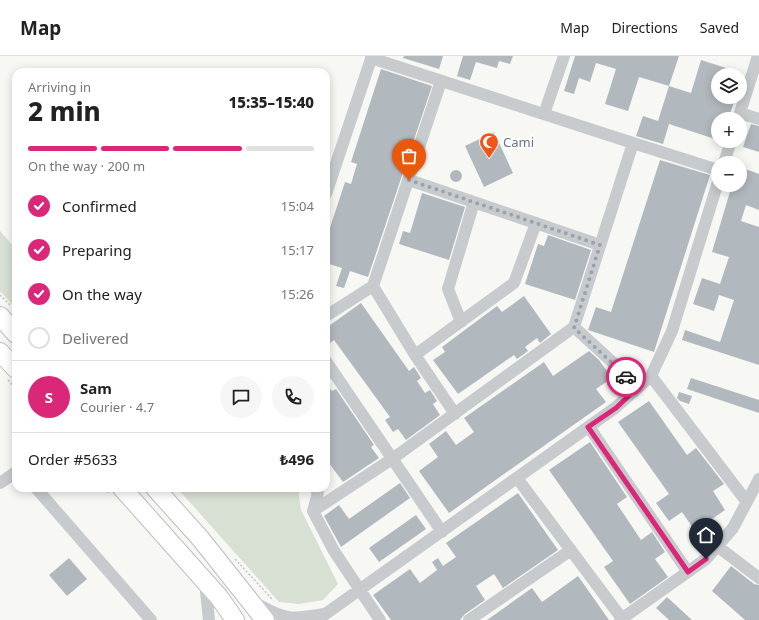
<!DOCTYPE html>
<html lang="en">
<head>
<meta charset="utf-8">
<style>
  body { margin:0; font-family:"Noto Sans",sans-serif; background:#f6f6f6; color:#222; height:100vh; display:flex; flex-direction:column; font-size:15px; white-space:nowrap }
  * { box-sizing:border-box; margin:0 }
  p { font-size:13px; color:#767676 }
  .icon { flex:none; width:22px; height:22px; fill:none; stroke:currentColor; stroke-width:2; stroke-linecap:round; stroke-linejoin:round }
  .map { position:relative; flex:1; overflow:hidden }
  .drawer { position:absolute; left:12px; top:12px; width:318px; height:424px; display:flex; flex-direction:column; background:#fff; border-radius:12px; box-shadow:0 2px 10px #0003 }
  .drawer>* { flex:none }
  .controls { position:absolute; left:711px; top:12px; display:grid; gap:8px }
  .controls a { display:grid; place-items:center; width:36px; height:36px; border-radius:50%; background:#fff; box-shadow:0 2px 10px #0003; font-size:20px }
  .pin { position:absolute; display:grid; place-items:center; width:34px; height:34px; color:#fff; margin:-41px -17px; border-radius:50% 50% 50% 0; rotate:-45deg; box-shadow:0 0 4px #0007 }
  .pin .icon { rotate:45deg }
  .courier { position:absolute; display:grid; place-items:center; width:40px; height:40px; margin:-20px; border:3px solid #db2777; border-radius:50%; background:#fff; color:#222; box-shadow:0 1px 5px #0007 }
  .summary em { font-style:normal; font-weight:800 }
  .summary div { display:flex; flex-direction:column-reverse }
  .summary { display:flex; align-items:center; justify-content:space-between; height:68px; padding:0 16px }
  h1 { font-size:26px; font-weight:800; line-height:30px }
  .bar { display:grid; grid-template-columns:repeat(4,1fr); gap:6px 4px; align-content:center; height:48px; padding:0 16px }
  .bar i { height:5px; border-radius:3px; background:#e0e0e0 }
  .bar .current { background:#db2777 }
  .bar p { grid-column:span 4 }
  .line { display:flex; align-items:center; gap:10px; padding:0 16px; border-top:1px solid #e0e0e0 }
  .line div { flex:1 }
  .round { display:grid; place-items:center; flex:none; width:42px; height:42px; border-radius:21px; background:#f6f6f6 }
  ol { padding:0 16px; list-style:none }
  li { display:flex; align-items:center; gap:12px; height:44px }
  li p { margin-inline-start:auto }
  li .icon { padding:4px; border-radius:50%; background:#db2777; color:#fff; stroke-width:4 }
  li:last-child { color:#767676 }
  li i { width:22px; height:22px; border:2px solid #e0e0e0; border-radius:50% }
  header { display:flex; align-items:center; gap:24px; box-sizing:border-box; height:56px; padding:0 20px; background:#fff; border-bottom:1px solid #e0e0e0 }
  header strong { font-size:19px }
  nav { display:flex; gap:22px; margin-inline-start:auto; font-size:14px }
  .map>svg:first-child { display:block }
</style>
</head>
<body>
<header>
<strong>Map</strong>
<nav><a>Map</a><a>Directions</a><a>Saved</a></nav>
</header>
<div class="map">
<svg width="759" height="564" viewBox="0 0 759 564">
  <rect width="100%" height="100%" fill="#f7f7f4"/>
  <path fill="#d8e0d4" d="M0,175L16,193V253L0,235Z
    M177,432H298L301,454L338,528L323,544L299,548L279,546Z"/>
  <path fill="#b2b9be" d="M404,0H443L439,13L403,2Z
    M463,0H513L510,8L499,5L497,12L476,6L470,24L457,20Z
    M575,0H679L669,30L639,21L628,55L605,48L616,13L596,7L590,26L579,22L574,38L564,35Z
    M701,4L742,17V19H718V41H736L728,63H718V84L669,68L663,88L636,80L643,60L658,65L669,30L691,37Z
    M381,13L432,30L368,221L350,215L344,232L336,230L342,212L326,207V184L345,126L351,128L357,108L351,106Z
    M751,68L759,70V96L743,91Z
    M494,76L513,117L484,131L465,90Z
    M660,104L710,119L654,296L588,274L596,251L611,256Z
    M740,111L759,118V154L746,149L741,165L759,171V309L682,284L685,274L720,286L734,244L719,239L714,255L693,248L702,222L720,228L729,201L712,196L732,129H740Z
    M450 120a6 6 0 1 1 12 0a6 6 0 1 1-12 0Z
    M422,137L465,151L449,204L399,188L403,175L410,177Z
    M548,179L591,194L575,244L525,228L538,188L544,190Z
    M524,240L551,278L540,287L537,282L525,291L528,295L517,303L514,299L458,338L433,304L445,296L442,291L497,250L502,256Z
    M361,247L409,315L414,311L421,322L417,325L425,337L430,334L437,345L433,348L440,359L406,384L398,373L393,376L385,364L390,361L334,284L330,287L326,282V272Z
    M589,295L599,304L612,322L596,333L606,346L449,457L419,415L438,401L429,388L446,375L456,389L474,376L464,362L544,306L553,320Z
    M691,322L759,344V357L687,333Z
    M326,328L332,335L336,333L374,389L371,391L379,402L343,426L326,403Z
    M679,336L692,340L689,348L680,345L677,342Z
    M649,345L687,399L696,392L724,428L713,435L725,454L695,475L682,456L669,465L656,447L669,438L618,366Z
    M590,386L627,441L617,448L641,484L652,476L665,496L655,503L668,521L630,548L604,511L613,505L549,414Z
    M400,427L410,442L341,491L324,460L339,449L349,463Z
    M518,437L558,494L503,532L494,518L476,530L485,544L465,558L460,564H391L373,539L410,513L420,527L437,514L432,506L438,502L443,510L456,501L446,487Z
    M416,459L426,473L379,506L369,492Z
    M69,502L87,523L67,540L49,519Z
    M731,510L754,528L759,529V564H745L712,535Z
    M578,520L609,564H487L532,532L542,546Z
    M667,541L692,564H669L656,552Z"/>
  <g fill="none" stroke-linecap="round" stroke-linejoin="round">
    <g stroke="#bbbec1" stroke-width="20">
      <path id="highway" d="M0,260L16,278
        M0,296L16,313
        M122,432L219,541L235,564
        M155,432L200,482L265,564"/>
    </g>
    <path stroke="#c0c3c5" stroke-width="1.5" stroke-dasharray="2 2" stroke-linecap="butt" d="M0,239L11,250
      M8,324L16,333
      M105,432L109,437
      M235,503L272,543"/>
    <path stroke="#c7cbce" stroke-width="12" d="M441,25L373,230L415,299L455,358
      M740,57L759,63
      M544,58L564,0
      M738,63L758,0
      M633,87L718,114
      M724,107L731,85
      M409,124L600,189
      M326,138L372,0
      M326,260L373,230
      M461,266L448,233L474,146
      M574,271L621,314L635,334
      M415,299L514,227L536,167
      M326,305L442,476
      M651,320L747,446
      M589,371L688,516
      M517,422L623,564
      M0,427L16,416
      M36,432L151,564
      M315,432L318,437L313,455L334,495L380,564
      M313,455L392,403L574,271L633,87L371,2
      M717,490L759,522
      M205,526L209,564
      M257,548C286,564 291,564 324,558
      M317,564L615,352L651,320L672,275L718,126
      M469,564L571,494
      M620,564L706,503L733,472L759,423"/>
    <use href="#highway" stroke="#fff" stroke-width="18"/>
  </g>
  <g fill="none" stroke-linecap="round" stroke-linejoin="round">
    <path stroke="#97a3ad" stroke-width="4" stroke-dasharray="0 7.2" d="M409,124L600,189L574,272L620,314L626,321"/>
    <path stroke="#db2777" stroke-width="5" d="M626,321L635,334L616,352L588,371L688,516L706,503"/>
  </g>
  <defs>
    <g id="mosque-pin" transform="scale(1)"><path d="M0 17L-7.5 6A9.5 9.5 0 1 1 7.5 6Z" fill="#f0551b" stroke="#fff"/><path d="M3.5-4.9A6 6 0 1 0 3.5 4.9A5 5 0 1 1 3.5-4.9Z" fill="#fff"/></g>
  </defs>
  <g fill-rule="evenodd">
    <use href="#mosque-pin" x="489" y="86"/>
  </g>
  <g text-anchor="middle" stroke-width="4" stroke-linejoin="round" paint-order="stroke">
    <g font-size="13" fill="#647687" stroke="#fff" text-anchor="start">
      <text x="503" y="91">Cami</text>
    </g>
  </g>
</svg>
<div class="controls">
<a><svg class="icon" aria-label="layers" viewBox="0 0 24 24"><path d="M12 4l9 5-9 5-9-5zM3 14l9 5 9-5"/></svg></a>
<a>+</a>
<a>−</a>
</div>
<div class="pin" style="left:409px;top:124px;background:#ea580c"><svg class="icon" aria-label="bag" viewBox="0 0 24 24"><path d="M5 8h14l-1 12H6zM9 8a3 3 0 0 1 6 0"/></svg></div>
<div class="pin" style="left:706px;top:503px;background:#1f2937"><svg class="icon" aria-label="home" viewBox="0 0 24 24"><path d="M3 11l9-7 9 7M6 9v11h12V9"/></svg></div>
<div class="courier" style="left:626px;top:321px"><svg class="icon" aria-label="car" viewBox="0 0 24 24"><path d="M5 17H2v-5l4-1 3-4h7l3 4 3 1v5h-3M9 17h6M6 11h13"/><circle cx="7" cy="17" r="2"/><circle cx="17" cy="17" r="2"/></svg></div>
<section class="drawer">
<div class="summary"><div><h1>2 min</h1><p>Arriving in</p></div><em>15:35–15:40</em></div>
<div class="bar"><i class="current"></i><i class="current"></i><i class="current"></i><i></i><p>On the way · 200 m</p></div>
<ol>
<li><svg class="icon" aria-label="check" viewBox="0 0 24 24"><path d="M5 12l5 5 9-10"/></svg>Confirmed<p>15:04</p></li>
<li><svg class="icon" aria-label="check" viewBox="0 0 24 24"><path d="M5 12l5 5 9-10"/></svg>Preparing<p>15:17</p></li>
<li><svg class="icon" aria-label="check" viewBox="0 0 24 24"><path d="M5 12l5 5 9-10"/></svg>On the way<p>15:26</p></li>
<li><i></i>Delivered</li>
</ol>
<div class="line" style="height:72px"><b class="round" style="background:#db2777;color:#fff">S</b><div><b>Sam</b><p>Courier · 4.7</p></div><a class="round"><svg class="icon" aria-label="chat" viewBox="0 0 24 24"><path d="M4 5h16v11H9l-5 4z"/></svg></a><a class="round"><svg class="icon" aria-label="phone" viewBox="0 0 24 24"><path d="M5 4h4l2 5-3 2q2 4 5 5l2-3 5 2v4C11 20 4 13 5 4z"/></svg></a></div>
<div class="line" style="height:52px"><div>Order #5633</div><b>₺496</b></div>
</section>
</div>
</body>
</html>
